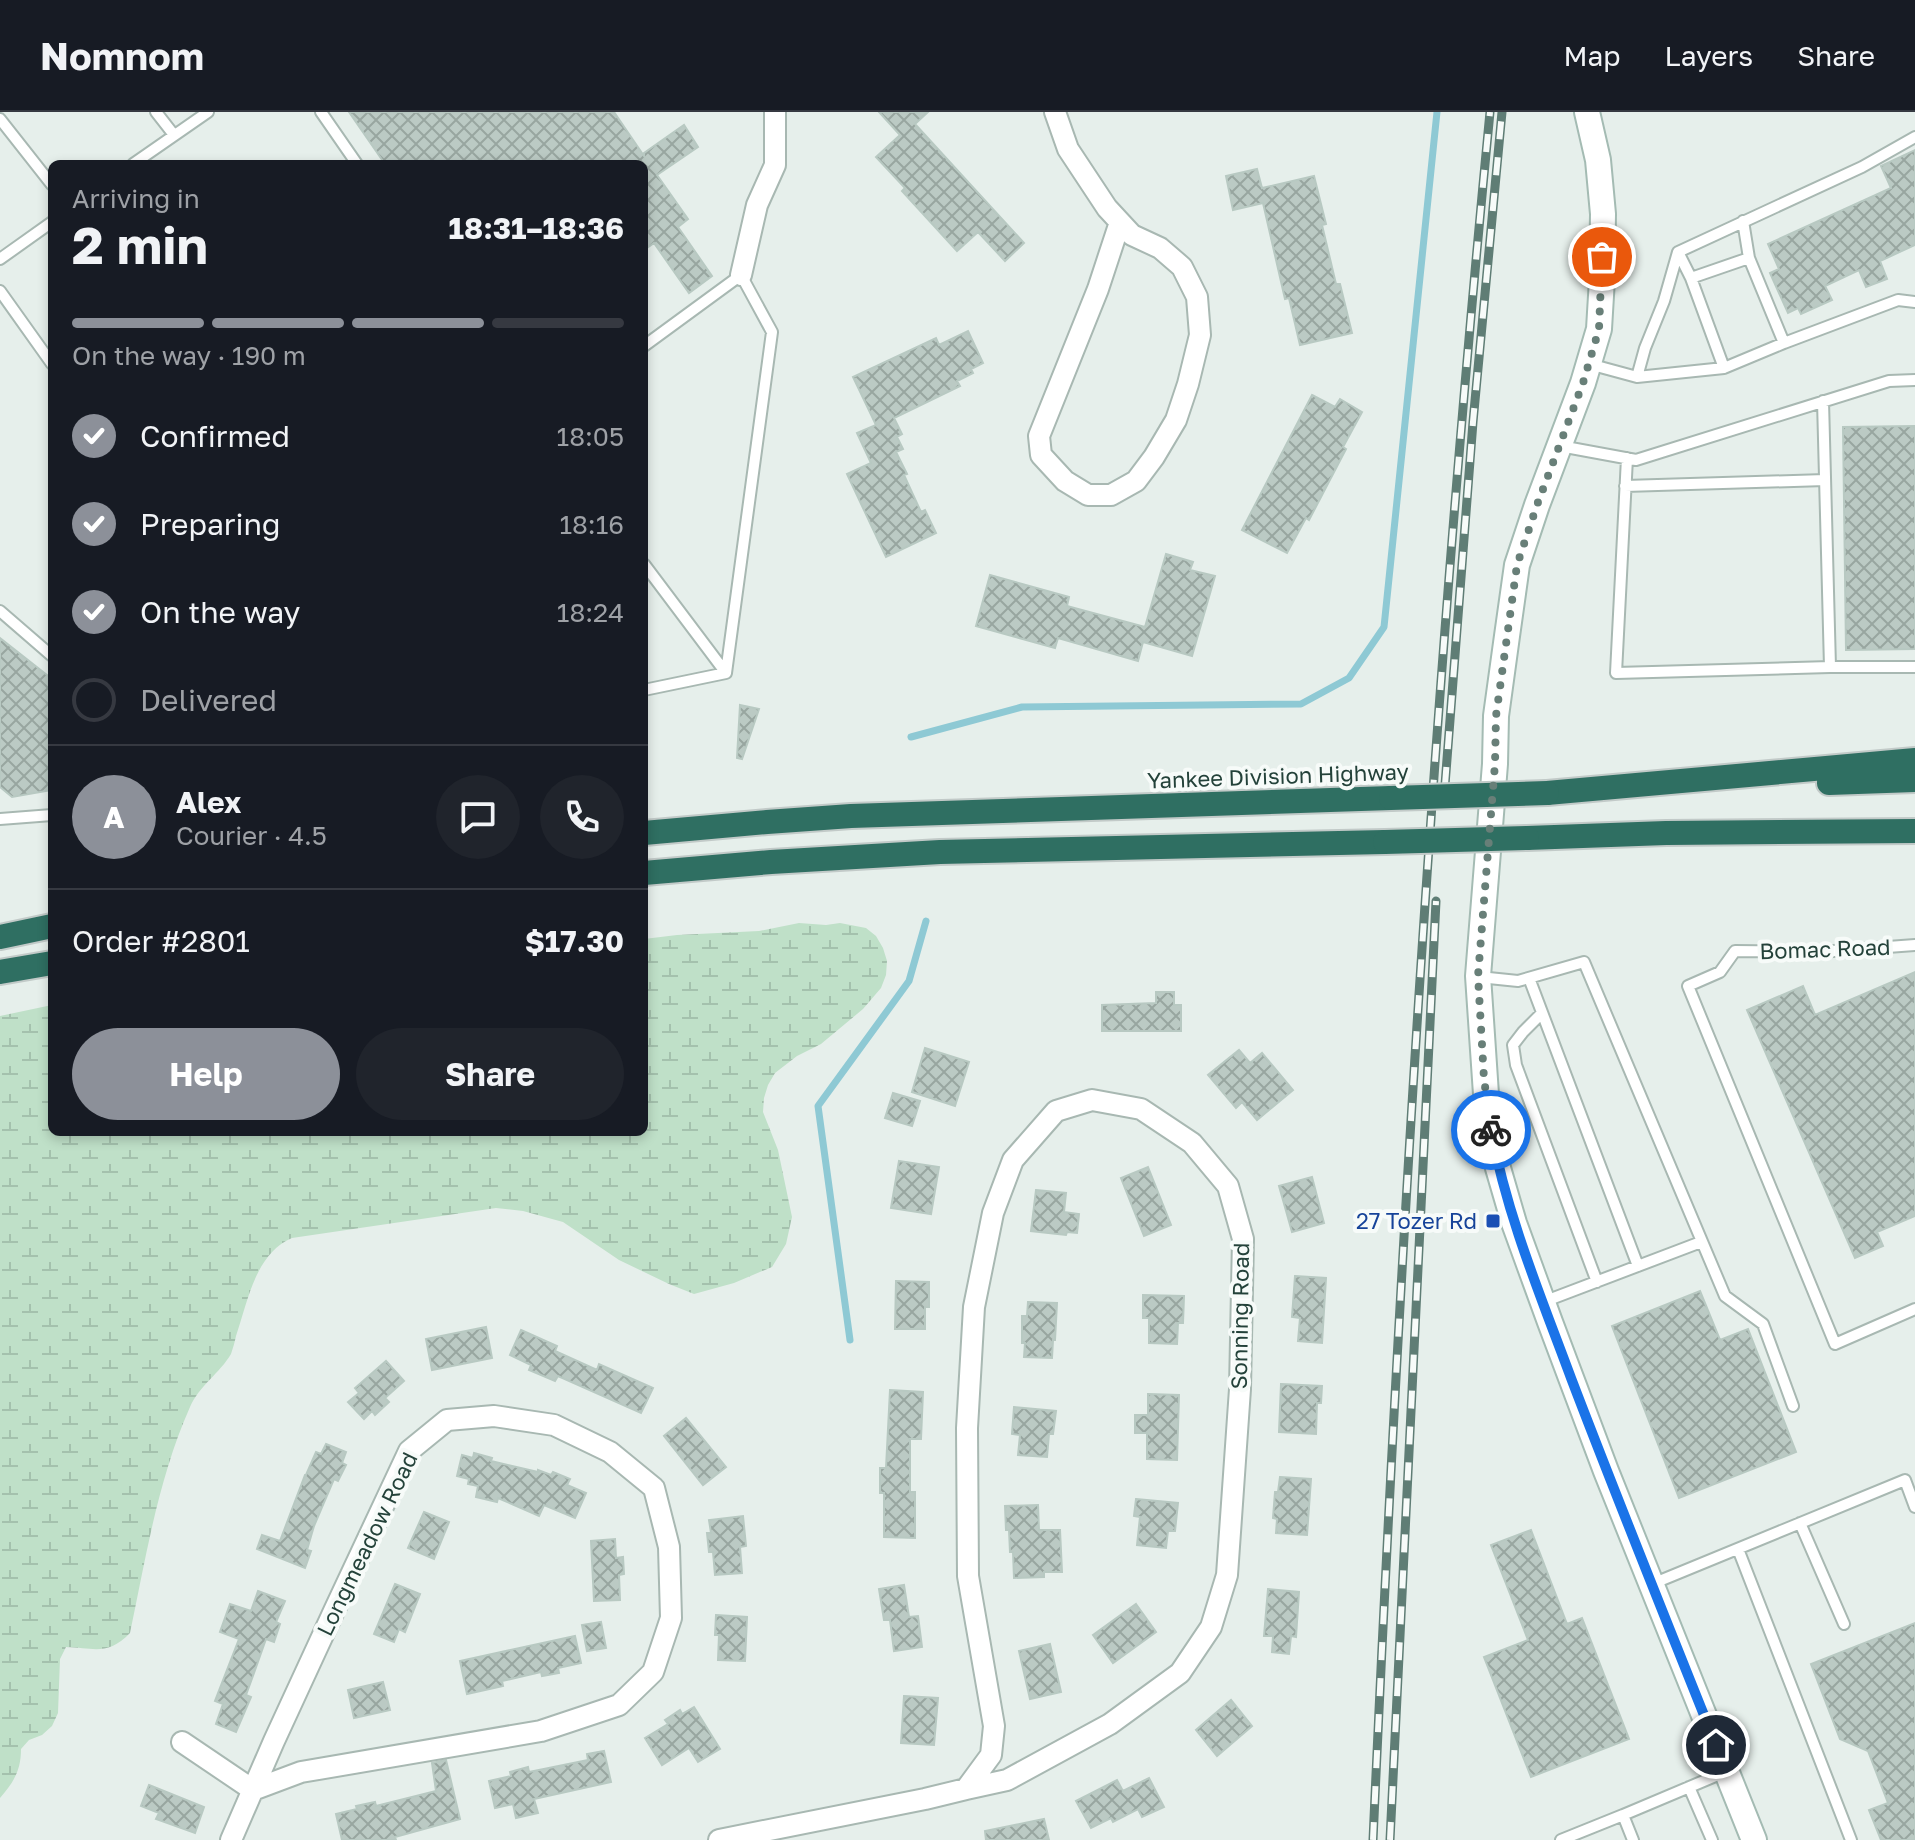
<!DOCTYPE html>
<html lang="en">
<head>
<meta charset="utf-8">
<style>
  body { margin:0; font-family:"Golos Text",sans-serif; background:#20242c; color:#f1f3f6; height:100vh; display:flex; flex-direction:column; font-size:30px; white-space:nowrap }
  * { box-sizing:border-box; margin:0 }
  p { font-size:26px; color:#9ea1a6 }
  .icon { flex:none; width:44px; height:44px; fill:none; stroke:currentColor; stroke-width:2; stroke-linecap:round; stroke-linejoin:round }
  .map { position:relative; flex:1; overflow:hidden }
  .panel { position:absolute; left:48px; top:48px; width:600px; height:976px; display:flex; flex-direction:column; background:#171b24; border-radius:12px; box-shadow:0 4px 12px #0003 }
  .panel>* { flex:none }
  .pin { position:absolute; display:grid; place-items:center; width:68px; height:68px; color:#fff; margin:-34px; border:4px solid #fff; border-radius:50%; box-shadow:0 2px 8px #0007 }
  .courier { position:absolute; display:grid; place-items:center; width:80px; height:80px; margin:-40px; border:6px solid #1a73e8; border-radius:50%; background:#fff; color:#222; box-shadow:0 2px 10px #0007 }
  .summary em { font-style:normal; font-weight:700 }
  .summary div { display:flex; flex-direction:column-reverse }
  .summary { display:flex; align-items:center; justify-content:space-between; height:136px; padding:0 24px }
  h1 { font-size:52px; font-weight:700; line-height:60px }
  .bar { display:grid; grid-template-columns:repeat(4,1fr); gap:12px 8px; align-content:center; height:96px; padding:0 24px }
  .bar i { height:10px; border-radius:6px; background:#363941 }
  .bar .on { background:#8c9099 }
  .bar p { grid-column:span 4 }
  .line { display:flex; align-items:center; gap:20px; padding:0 24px; border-top:2px solid #363941 }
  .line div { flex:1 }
  .round { display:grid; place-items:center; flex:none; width:84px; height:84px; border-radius:42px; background:#20242c }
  ol { padding:0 24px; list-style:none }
  li { display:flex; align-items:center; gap:24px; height:88px }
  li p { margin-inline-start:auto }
  li .icon { padding:8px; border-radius:50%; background:#8c9099; color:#fff; stroke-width:4 }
  li:last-child { color:#9ea1a6 }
  li i { width:44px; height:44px; border:4px solid #363941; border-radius:50% }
  .button { display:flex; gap:16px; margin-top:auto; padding:16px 24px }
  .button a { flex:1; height:92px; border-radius:48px; background:#8c9099; color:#fff; font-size:32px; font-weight:700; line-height:92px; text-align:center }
  .button a+a { background:#20242c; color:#f1f3f6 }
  header { display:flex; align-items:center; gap:48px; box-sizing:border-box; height:112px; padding:0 40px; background:#171b24; border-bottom:2px solid #363941 }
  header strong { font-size:38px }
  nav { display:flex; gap:44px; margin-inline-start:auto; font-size:28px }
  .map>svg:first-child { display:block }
</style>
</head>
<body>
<header>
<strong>Nomnom</strong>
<nav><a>Map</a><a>Layers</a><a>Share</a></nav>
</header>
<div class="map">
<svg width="1915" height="1728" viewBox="0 0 1915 1728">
  <defs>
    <pattern id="wetland-marsh" width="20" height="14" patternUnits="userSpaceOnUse" patternTransform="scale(2)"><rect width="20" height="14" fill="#bfe0c8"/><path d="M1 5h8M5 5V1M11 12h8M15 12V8" fill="none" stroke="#a4c1ad"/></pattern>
    <pattern id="building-cross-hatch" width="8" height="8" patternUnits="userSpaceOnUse" patternTransform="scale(2)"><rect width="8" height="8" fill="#bbcac4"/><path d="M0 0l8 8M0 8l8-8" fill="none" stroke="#98a6a0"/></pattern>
  </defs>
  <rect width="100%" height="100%" fill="#e6efeb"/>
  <path fill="url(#wetland-marsh)" d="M799,811L826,813L840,811L866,816L876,824L883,836L887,849L886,863L881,876L863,897L821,932L797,944L775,961L768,973L764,986L763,1000L778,1038L792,1105L786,1132L772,1155L734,1171L694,1182L669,1172L619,1148L563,1110L523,1099L496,1096L292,1126C255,1142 248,1189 236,1224C235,1229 233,1236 231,1242C220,1261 199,1274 190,1295C158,1367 146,1445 130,1521C108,1544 94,1536 66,1535L60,1547L58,1601L52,1614L42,1623L29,1628L21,1637C21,1658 14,1670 0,1686V904L52,893V1020H644V827L677,823L759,819Z"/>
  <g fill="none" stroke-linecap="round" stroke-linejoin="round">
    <path stroke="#8ec9d4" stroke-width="7" d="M911,625L1022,595L1301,592L1349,566L1384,515L1437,0
      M850,1228L818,994L909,869L926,809"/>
  </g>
  <path fill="url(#building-cross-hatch)" stroke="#b8c9c2" stroke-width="2" d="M349,0H614L644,44V41L684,13L698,35L657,63L688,107L678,115L712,164L689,181L654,131L644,138V52H385Z
    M879,0H928L915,12L1024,131L1005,149L978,120L957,139L902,79L905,76L876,45L900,23Z
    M1915,38V133L1880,149L1887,167L1866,175L1859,158L1825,174L1832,188L1801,202L1798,196L1788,201L1770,161L1779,157L1768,132L1891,76L1881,54Z
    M1257,57L1262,76L1314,64L1326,112L1322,113L1336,172H1340L1352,221L1300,233L1289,186L1285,187L1263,91L1233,98L1226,64Z
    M968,219L983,251L971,257L973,261L957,269L960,274L894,306L902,322L897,325L903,337L896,340L907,362L904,363L921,400L925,398L936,421L886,445L847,362L871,351L857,321L876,313L853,265L936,226L939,233Z
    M1312,283L1335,295L1340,287L1362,300L1343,335L1346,337L1309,408L1306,406L1287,441L1242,418Z
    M1915,314V537L1846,538L1843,315Z
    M1166,442L1193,450L1190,458L1215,464L1192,544L1143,530L1138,549L1058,526L1055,536L976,514L990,463L1069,485L1067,494L1145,515Z
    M0,526L52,567V678L12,685L0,675Z
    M740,593L759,597L742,647L737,646Z
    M1915,860V1104L1877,1120L1883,1134L1855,1146L1747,898L1803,874L1815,903Z
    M1156,880H1174V893H1181V919H1102V893L1156,891Z
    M925,936L969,950L955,994L912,980Z
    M1239,938L1250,951L1262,941L1293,978L1257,1008L1242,990L1236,996L1208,963Z
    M893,981L920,989L912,1014L885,1006Z
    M899,1049L939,1055L931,1102L891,1096Z
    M1148,1055L1171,1113L1144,1124L1121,1066Z
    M1312,1065L1324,1111L1292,1120L1279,1074Z
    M1036,1078L1066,1081L1064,1100L1079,1102L1077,1121L1067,1120L1066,1123L1031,1119Z
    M1295,1164L1326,1166L1322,1231L1298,1229L1300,1206L1292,1205Z
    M896,1169L929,1170V1195H925V1217H895Z
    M1700,1179L1720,1228L1748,1217L1796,1340L1679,1386L1612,1214Z
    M1143,1183L1184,1184L1183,1211H1178L1177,1232L1149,1231V1206H1143Z
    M1028,1190L1057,1191L1055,1228H1053L1052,1246L1024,1245L1025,1231H1022V1204H1027Z
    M486,1215L492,1246L432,1258L426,1227Z
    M521,1218L557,1234L555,1239L597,1258L599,1252L653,1276L641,1301L558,1264L555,1269L529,1258L531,1253L510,1243Z
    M386,1249L404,1269L385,1286L389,1290L375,1303L372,1299L364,1307L348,1290L359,1281L355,1276Z
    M1281,1272L1322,1274L1321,1291H1317L1316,1322L1279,1320Z
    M890,1278L923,1280L921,1327H910V1380H915V1426L884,1425V1381H880V1356H886Z
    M1148,1282L1179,1283L1177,1348L1147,1347V1321H1135V1303H1148Z
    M1014,1295L1056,1299L1053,1322H1049L1047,1345L1018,1343L1020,1323L1012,1322Z
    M686,1306L726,1355L703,1373L664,1324Z
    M326,1332L346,1340L342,1351L346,1353L338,1369L334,1367L314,1414L307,1438L311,1439L305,1456L257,1437L262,1423L280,1429L305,1363H306L316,1340L321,1342Z
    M474,1341L492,1346L491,1349L538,1360V1358L551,1363L553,1360L570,1367L567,1373L586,1381L575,1406L544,1393L539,1404L498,1386L497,1390L476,1385L478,1374L468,1372L469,1367L457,1364L462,1343L473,1346Z
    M1280,1365L1311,1367L1307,1423L1276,1421L1277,1407L1273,1406L1275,1380H1278Z
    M1136,1387L1178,1391L1175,1419H1168L1166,1436L1137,1433L1140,1405L1134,1404Z
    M1038,1393L1039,1418H1060L1062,1460H1044V1465L1014,1466L1013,1440H1010L1009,1418H1006L1005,1394Z
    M424,1400L449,1410L434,1447L408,1436Z
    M743,1404L746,1434L740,1435L742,1461L715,1463L713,1440H709L707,1421H711L709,1408Z
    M1531,1418L1567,1512L1582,1506L1629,1627L1531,1665L1484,1545L1528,1528L1491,1433Z
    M615,1427L616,1446L623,1445L624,1462L619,1463L620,1488L594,1489L591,1429Z
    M395,1472L420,1482L405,1520L399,1517L394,1530L374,1522Z
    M904,1473L909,1505L918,1504L922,1535L894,1539L890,1508H884L879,1477Z
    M1268,1477L1299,1480L1296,1525L1291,1524L1289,1542L1272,1540L1273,1524H1264Z
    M258,1479L285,1489L276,1510L280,1512L274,1530L266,1527L254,1561L246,1583L251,1585L236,1620L216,1612L223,1592L215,1589L239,1527L220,1520L230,1492L251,1499Z
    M1136,1492L1156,1520L1113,1551L1093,1523Z
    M716,1503L747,1505L745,1549L718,1548L719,1523H715Z
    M601,1510L606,1536L587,1539L582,1513Z
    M1915,1511V1728H1881L1869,1698L1888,1691L1868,1639L1840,1627L1811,1552Z
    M575,1524L581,1551L558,1556L559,1561L542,1564L541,1560L502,1569L503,1574L467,1582L460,1549Z
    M1050,1532L1061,1580L1030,1587L1019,1539Z
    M383,1570L390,1598L354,1606L348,1578Z
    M904,1584L938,1586L934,1633L901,1631Z
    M1231,1588L1252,1614L1217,1644L1196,1618Z
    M694,1595L720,1637L698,1650L689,1636L662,1653L645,1626L668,1612L665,1608L680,1598L682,1602Z
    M604,1639L611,1670L534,1687L538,1701L516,1706L513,1692L495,1696L489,1669L511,1664L510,1660L528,1655L529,1660L588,1648L587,1642Z
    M446,1648L460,1707L395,1725L396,1728H342L336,1702L357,1697L356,1694L375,1690L376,1694L436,1679L432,1651Z
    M1149,1666L1164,1695L1142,1705L1138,1697L1113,1710L1111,1706L1091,1716L1076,1689L1117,1668L1123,1679Z
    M149,1673L204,1695L195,1721L156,1707L159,1701L141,1694Z
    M1044,1707L1049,1728H986L985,1719Z"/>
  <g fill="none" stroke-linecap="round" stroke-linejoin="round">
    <g stroke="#a8b8b2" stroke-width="14">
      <path id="service" d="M156,0L174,23
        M321,0L357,52
        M0,7L52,73
        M133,52L208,0
        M1743,109L1749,146L1784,231
        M1678,140L1691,166L1724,256
        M0,147L52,110
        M1691,166L1749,146
        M0,179L52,252
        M644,234L741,163L772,220L726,561L644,452
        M1589,252L1637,265L1724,256L1784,231L1898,188L1915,190
        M1637,265L1645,236L1664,189L1678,140L1862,55L1915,25
        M1560,334L1636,348L1889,269L1915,268
        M1627,346L1616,561L1830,555L1823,289
        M1625,374L1825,368
        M0,499L52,544
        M1830,555H1915
        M644,578L726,561
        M0,707L52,703
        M1915,833L1820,840L1735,839L1720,860L1688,874L1835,1232L1915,1197
        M1479,865L1518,869L1584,850L1725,1184L1763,1212L1793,1294
        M1529,866L1638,1154
        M1542,901L1523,920L1513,933L1516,953L1597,1170
        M1543,1190L1701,1130
        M1800,1411L1844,1512
        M1738,1437L1851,1728
        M1652,1472L1905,1368L1915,1395
        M1689,1675L1712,1728
        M1561,1728L1623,1703
        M1633,1728L1623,1703L1725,1660"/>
    </g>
    <g stroke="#a8b8b2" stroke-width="24">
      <path id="minor" d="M1055,0L1068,37L1107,96L1132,123L1160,136L1182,155L1197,185L1200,223L1188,272L1176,308L1154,345L1136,369L1111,383H1088L1065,369L1041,343L1039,324L1098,177L1120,110
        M741,163L757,93L775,53V0
        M182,1630L253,1678
        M231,1728L274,1629L334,1499L409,1339L447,1308L494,1304L554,1313L610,1340L654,1376L669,1435L671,1506L653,1560L619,1593L541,1619L301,1660L253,1678
        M719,1728L925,1687L966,1677L1007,1668L1110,1612L1180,1561L1211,1515L1227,1463L1240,1277L1243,1127L1228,1074L1192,1031L1141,997L1092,988L1056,999L1013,1048L993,1101L974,1195L967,1316L968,1464L994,1614L991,1643L966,1677"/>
    </g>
    <g stroke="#a4bbb3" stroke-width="28">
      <path id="secondary" d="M1587,0L1598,48L1603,102L1602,167L1599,217L1583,271L1537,393L1517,453L1507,524L1496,604L1495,652L1478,864L1487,997L1498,1056L1514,1111L1550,1210L1606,1359L1754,1728"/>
    </g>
    <g stroke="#c2cac8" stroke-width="28">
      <path id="motorway" d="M1829,671L1915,668
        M1547,681L1915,648
        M644,721L767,710L851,704L1391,686
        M1527,726L1666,721L1915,719
        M644,761L771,750L940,740L1385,730
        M0,825L52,814
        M0,860L52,851"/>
    </g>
    <use href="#service" stroke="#fff" stroke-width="10"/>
    <use href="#minor" stroke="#fff" stroke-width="20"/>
    <use href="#secondary" stroke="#fff" stroke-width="24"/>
    <use href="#motorway" stroke="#2f6f62" stroke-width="24"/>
    <g stroke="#5f7d75" stroke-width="9">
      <path id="rail" d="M1445,673L1473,310L1502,0
        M1373,1728C1399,1151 1434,575 1490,0
        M1390,1728L1436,789"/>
    </g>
    <use href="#rail" stroke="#f7fbf9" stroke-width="6" stroke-dasharray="18" stroke-linecap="butt"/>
    <g stroke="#c2cac8" stroke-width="28" stroke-linecap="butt">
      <path id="motorway-bridge" d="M1391,686L1547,681
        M1385,730L1527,726"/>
    </g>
    <use href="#motorway-bridge" stroke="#2f6f62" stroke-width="24"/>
  </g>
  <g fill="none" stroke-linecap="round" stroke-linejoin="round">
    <path stroke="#687f78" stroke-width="8" stroke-dasharray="0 14.4" d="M1491,1018L1484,967L1478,864L1495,652L1496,604L1517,453L1537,393L1583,271L1599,217L1602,145"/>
    <path stroke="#1a73e8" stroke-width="10" d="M1491,1018C1507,1104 1541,1185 1571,1266C1618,1389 1667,1511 1716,1633"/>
  </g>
  <rect fill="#1a4fb4" stroke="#f7fbf9" stroke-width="3" x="1485" y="1101" width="16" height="16" rx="4"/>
  <g text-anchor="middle" stroke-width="8" stroke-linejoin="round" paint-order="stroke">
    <g font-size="22" fill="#24423a" stroke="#f7fbf9">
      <text transform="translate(1278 664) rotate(-2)" y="8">Yankee Division Highway</text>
      <text transform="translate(1825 837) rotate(-2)" y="8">Bomac Road</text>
      <text transform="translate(1240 1204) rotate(-89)" y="8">Sonning Road</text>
      <text transform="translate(367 1432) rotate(-64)" y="8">Longmeadow Road</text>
    </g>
    <g font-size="22" fill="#164399" stroke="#f7fbf9" text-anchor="end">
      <text x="1477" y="1117">27 Tozer Rd</text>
    </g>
  </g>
</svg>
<div class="pin" style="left:1602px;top:145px;background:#ea580c"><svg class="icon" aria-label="bag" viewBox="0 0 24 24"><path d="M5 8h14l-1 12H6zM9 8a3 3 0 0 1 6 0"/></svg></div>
<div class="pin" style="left:1716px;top:1633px;background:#1f2937"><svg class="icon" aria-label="home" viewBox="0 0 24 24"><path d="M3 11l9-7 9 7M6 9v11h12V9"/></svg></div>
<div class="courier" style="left:1491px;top:1018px"><svg class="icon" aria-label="bike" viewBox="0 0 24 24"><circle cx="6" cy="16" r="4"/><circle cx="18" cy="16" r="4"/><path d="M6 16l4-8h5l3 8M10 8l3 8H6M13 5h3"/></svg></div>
<section class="panel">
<div class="summary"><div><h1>2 min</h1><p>Arriving in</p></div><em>18:31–18:36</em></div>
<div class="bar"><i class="on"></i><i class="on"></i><i class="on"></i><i></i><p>On the way · 190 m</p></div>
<ol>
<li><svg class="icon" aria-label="check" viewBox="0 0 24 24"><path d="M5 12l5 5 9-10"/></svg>Confirmed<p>18:05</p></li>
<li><svg class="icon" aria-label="check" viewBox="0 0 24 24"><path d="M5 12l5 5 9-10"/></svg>Preparing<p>18:16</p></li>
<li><svg class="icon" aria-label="check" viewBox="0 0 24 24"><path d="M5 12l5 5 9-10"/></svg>On the way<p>18:24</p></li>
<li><i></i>Delivered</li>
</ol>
<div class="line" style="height:144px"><b class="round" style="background:#8c9099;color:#fff">A</b><div><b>Alex</b><p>Courier · 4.5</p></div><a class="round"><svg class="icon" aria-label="chat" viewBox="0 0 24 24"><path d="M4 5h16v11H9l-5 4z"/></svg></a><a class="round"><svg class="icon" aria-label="phone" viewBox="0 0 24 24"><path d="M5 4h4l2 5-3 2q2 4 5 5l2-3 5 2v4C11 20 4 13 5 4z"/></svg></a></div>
<div class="line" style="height:104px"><div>Order #2801</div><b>$17.30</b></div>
<div class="button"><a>Help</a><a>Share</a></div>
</section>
</div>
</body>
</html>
